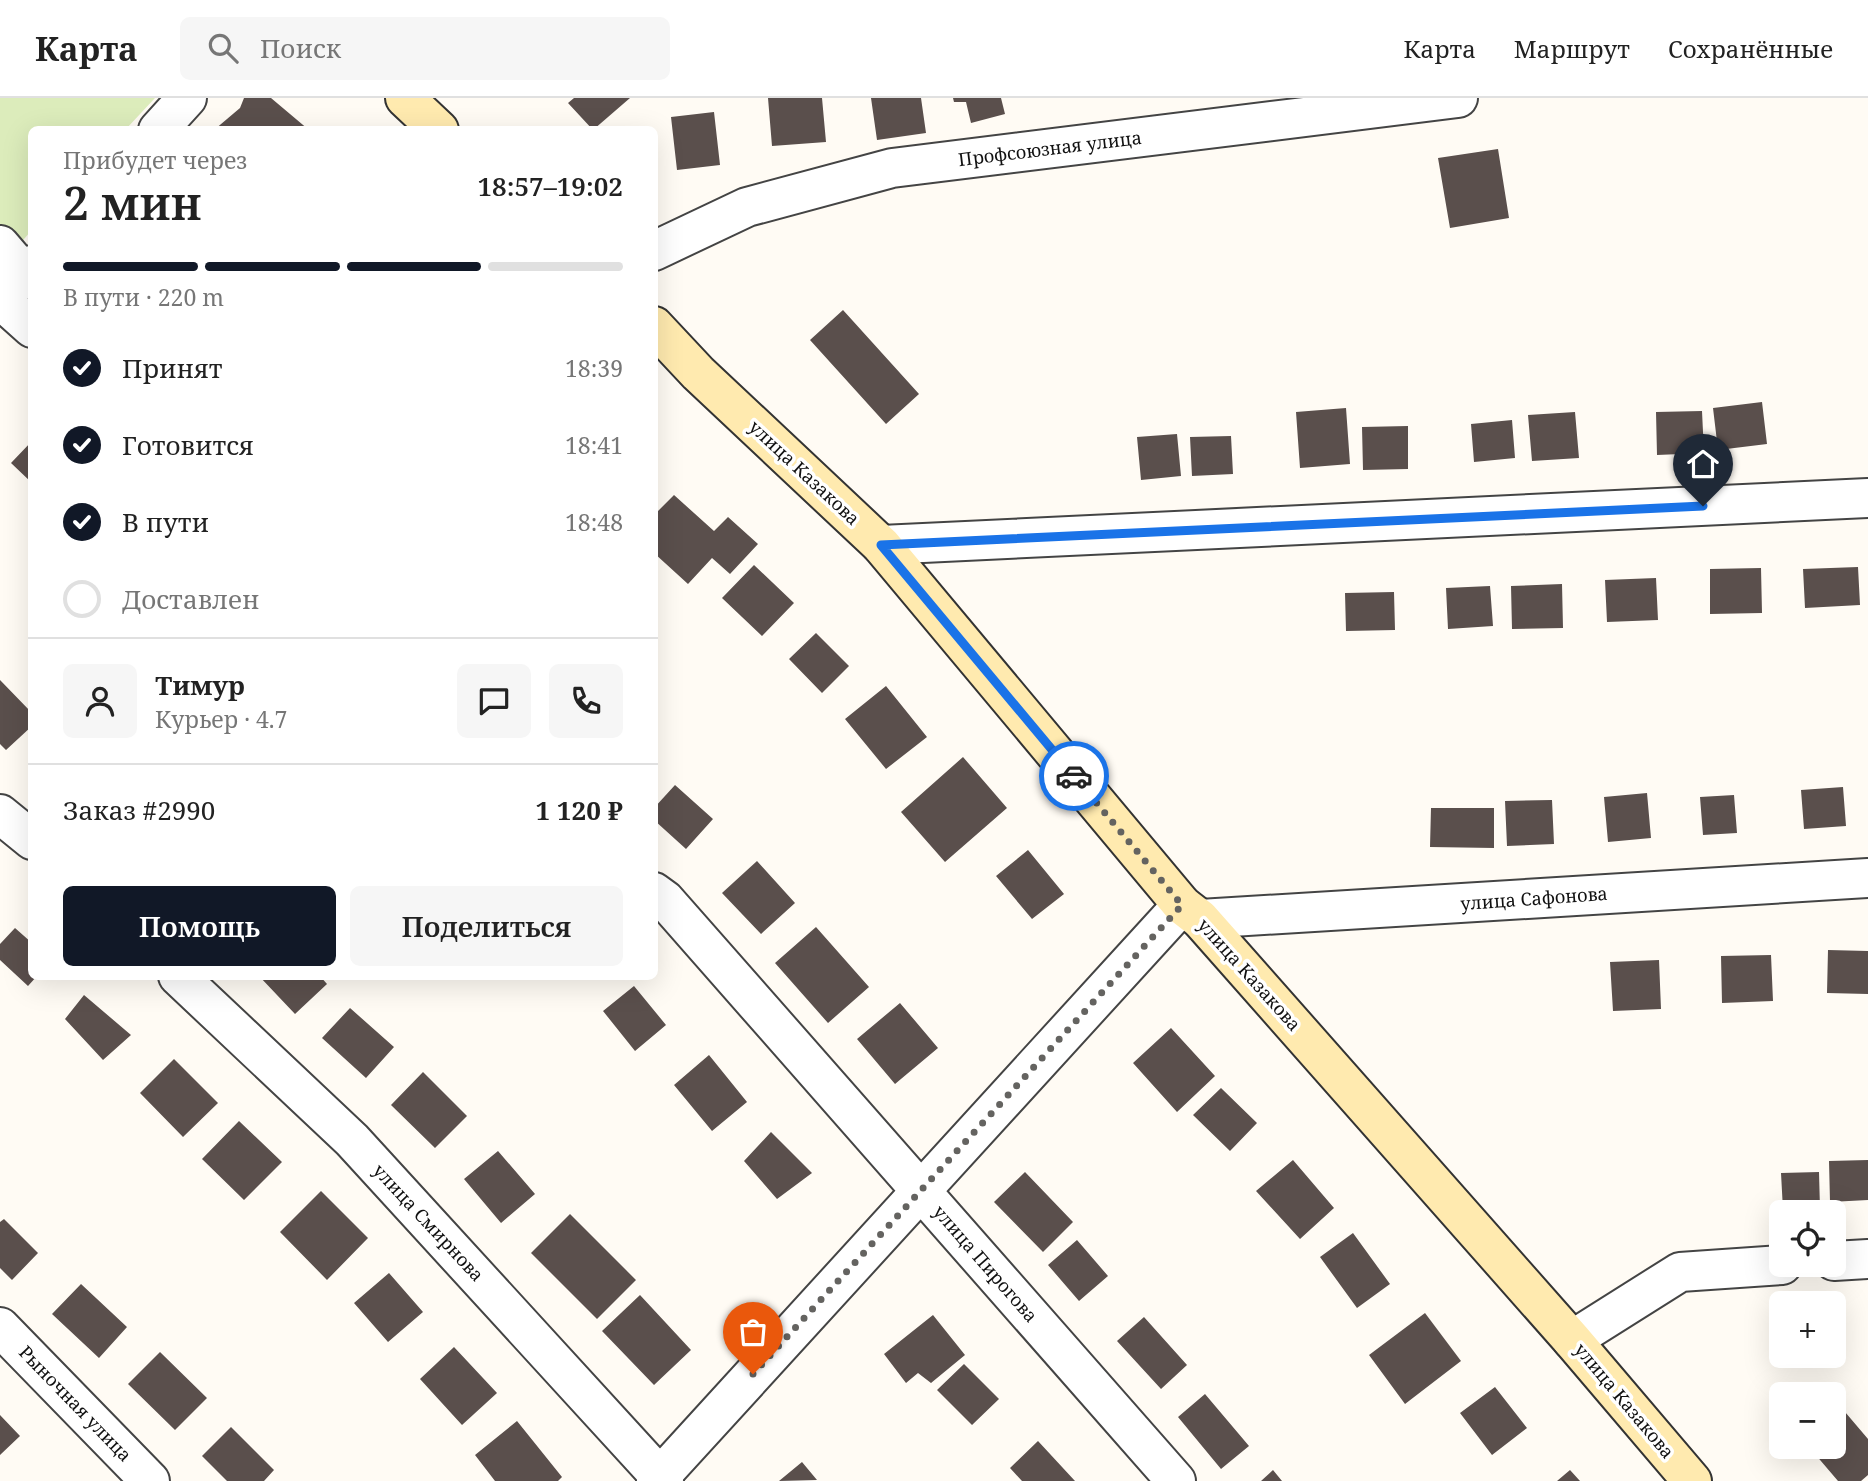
<!DOCTYPE html>
<html lang="ru">
<head>
<meta charset="utf-8">
<style>
  body { margin:0; font-family:"Noto Serif",serif; background:#f6f6f6; color:#222; height:100vh; display:flex; flex-direction:column; font-size:26px; white-space:nowrap }
  * { box-sizing:border-box; margin:0 }
  p { font-size:23px; color:#767676 }
  .icon { flex:none; width:38px; height:38px; fill:none; stroke:currentColor; stroke-width:2; stroke-linecap:round; stroke-linejoin:round }
  .map { position:relative; flex:1; overflow:hidden }
  .side { position:absolute; left:28px; top:28px; width:630px; height:854px; display:flex; flex-direction:column; background:#fff; border-radius:10px; box-shadow:0 7px 28px #0002 }
  .side>* { flex:none }
  .buttons { position:absolute; left:1769px; top:1102px; display:grid; gap:14px }
  .buttons a { display:grid; place-items:center; width:77px; height:77px; border-radius:10px; background:#fff; box-shadow:0 7px 28px #0002; font-size:35px }
  .pin { position:absolute; display:grid; place-items:center; width:60px; height:60px; color:#fff; margin:-72px -30px; border-radius:50% 50% 50% 0; rotate:-45deg; box-shadow:0 0 7px #0007 }
  .pin .icon { rotate:45deg }
  .courier { position:absolute; display:grid; place-items:center; width:70px; height:70px; margin:-35px; border:5px solid #1a73e8; border-radius:50%; background:#fff; color:#222; box-shadow:0 2px 9px #0007 }
  .summary em { font-style:normal; font-weight:600 }
  .summary div { display:flex; flex-direction:column-reverse }
  .summary { display:flex; align-items:center; justify-content:space-between; height:119px; padding:0 35px }
  h1 { font-size:46px; font-weight:600; line-height:52px }
  .bar { display:grid; grid-template-columns:repeat(4,1fr); gap:10px 7px; align-content:center; height:84px; padding:0 35px }
  .bar i { height:9px; border-radius:5px; background:#e0e0e0 }
  .bar .current { background:#111827 }
  .bar p { grid-column:span 4 }
  .line { display:flex; align-items:center; gap:18px; padding:0 35px; border-top:2px solid #e0e0e0 }
  .line div { flex:1 }
  .round { display:grid; place-items:center; flex:none; width:74px; height:74px; border-radius:10px; background:#f6f6f6 }
  ol { padding:0 35px; list-style:none }
  li { display:flex; align-items:center; gap:21px; height:77px }
  li p { margin-inline-start:auto }
  li .icon { padding:7px; border-radius:50%; background:#111827; color:#fff; stroke-width:4 }
  li:last-child { color:#767676 }
  li i { width:38px; height:38px; border:4px solid #e0e0e0; border-radius:50% }
  .primary-button { display:flex; gap:14px; margin-top:auto; padding:14px 35px }
  .primary-button a { flex:1; height:80px; border-radius:10px; background:#111827; color:#fff; font-size:28px; font-weight:600; line-height:80px; text-align:center }
  .primary-button a+a { background:#f6f6f6; color:#222 }
  header { display:flex; align-items:center; gap:42px; box-sizing:border-box; height:98px; padding:0 35px; background:#fff; border-bottom:2px solid #e0e0e0 }
  header strong { font-size:33px }
  nav { display:flex; gap:38px; margin-inline-start:auto; font-size:24px }
  .search { width:490px; height:63px; background:#f6f6f6; display:flex; align-items:center; gap:18px; box-sizing:border-box; padding:0 24px; border-radius:10px; color:#767676; font-size:26px }
  .map>svg:first-child { display:block }
</style>
</head>
<body>
<header>
<strong>Карта</strong>
<div class="search"><svg class="icon" aria-label="search" viewBox="0 0 24 24"><circle cx="10" cy="10" r="6"/><path d="M15 15l6 6"/></svg>Поиск</div>
<nav><a>Карта</a><a>Маршрут</a><a>Сохранённые</a></nav>
</header>
<div class="map">
<svg width="1868" height="1383" viewBox="0 0 1868 1383">
  <rect width="100%" height="100%" fill="#fffbf4"/>
  <path fill="#dcecbb" d="M0,0H155L126,31L32,32L31,133L17,149L0,129Z"/>
  <path fill="#5a4f4c" d="M244,0H271L309,32H214L240,10Z
    M574,0H630L593,32L568,5Z
    M768,0H822L826,44L772,48Z
    M871,0H921L926,35L877,42Z
    M953,0H1001L1005,16L971,25L966,4H954Z
    M714,14L720,67L677,72L671,19Z
    M1498,51L1509,120L1450,130L1438,60Z
    M843,212L919,296L886,326L810,242Z
    M1762,304L1767,346L1718,352L1713,310Z
    M1346,310L1350,366L1300,370L1296,314Z
    M1702,313L1704,355L1657,357L1656,314Z
    M1575,314L1579,360L1532,363L1528,317Z
    M1512,322L1515,360L1474,364L1471,326Z
    M1408,328V371L1363,372L1362,329Z
    M1177,336L1181,378L1141,382L1137,339Z
    M1231,338L1233,376L1192,378L1190,339Z
    M32,343V385L11,365Z
    M674,397L714,433L728,419L758,446L730,476L712,460L688,486L654,455V417Z
    M754,467L794,505L762,538L722,500Z
    M1858,469L1860,507L1805,510L1803,471Z
    M1761,470L1762,515L1710,516V471Z
    M1656,480L1658,522L1607,524L1605,482Z
    M1562,486L1563,530L1512,531L1511,488Z
    M1490,488L1493,528L1448,531L1446,490Z
    M1394,494L1395,532L1346,533L1345,495Z
    M816,535L849,568L822,595L789,561Z
    M0,582L32,615V628L6,652L0,646Z
    M886,588L927,639L886,671L845,621Z
    M963,659L1007,710L945,764L901,714Z
    M675,687L713,721L686,751L654,722V710Z
    M1843,689L1846,728L1804,731L1801,692Z
    M1647,695L1651,740L1608,744L1604,699Z
    M1734,697L1737,735L1703,737L1700,699Z
    M1552,702L1554,746L1507,748L1505,703Z
    M1431,710H1494V750L1430,749Z
    M1028,752L1064,796L1032,821L996,778Z
    M757,763L795,805L761,836L722,795Z
    M816,829L869,889L828,925L775,865Z
    M15,830L32,845V878H37L28,888L0,862V846Z
    M1828,852L1868,853V896L1827,895Z
    M1771,857L1773,903L1722,905L1721,858Z
    M1659,862L1661,911L1613,913L1610,864Z
    M259,878H320L327,886L295,916Z
    M634,888L666,927L635,953L603,913Z
    M84,897L131,937L103,962L65,921Z
    M900,905L938,950L895,986L857,941Z
    M350,910L394,949L366,980L322,940Z
    M1171,930L1215,978L1177,1014L1133,965Z
    M709,957L747,1004L712,1033L674,987Z
    M174,961L218,1005L183,1039L140,995Z
    M423,974L467,1018L435,1050L391,1007Z
    M1221,990L1257,1025L1230,1053L1193,1017Z
    M239,1023L282,1064L244,1102L202,1061Z
    M771,1034L812,1075L777,1101L744,1063Z
    M498,1053L535,1096L501,1125L464,1081Z
    M1293,1062L1334,1110L1300,1141L1256,1093Z
    M1868,1062V1102L1830,1104L1829,1063Z
    M1025,1074L1073,1124L1043,1154L994,1104Z
    M1819,1074L1820,1111L1783,1112L1781,1075Z
    M321,1093L368,1140L327,1182L280,1134Z
    M570,1116L636,1182L597,1221L531,1155Z
    M4,1121L38,1155L12,1182L0,1170V1124Z
    M1353,1135L1390,1186L1357,1210L1320,1159Z
    M1077,1142L1108,1178L1079,1203L1048,1167Z
    M389,1175L423,1214L388,1244L354,1205Z
    M81,1186L127,1229L99,1260L52,1216Z
    M640,1197L691,1252L654,1287L602,1233Z
    M1425,1215L1461,1263L1405,1306L1369,1257Z
    M933,1217L965,1257L931,1285L918,1275L906,1285L884,1256Z
    M1144,1219L1187,1267L1161,1291L1117,1243Z
    M454,1249L497,1295L462,1327L420,1281Z
    M160,1254L207,1300L175,1332L128,1286Z
    M964,1266L999,1301L972,1327L937,1292Z
    M1495,1289L1527,1330L1492,1357L1460,1315Z
    M1205,1296L1249,1348L1221,1371L1178,1319Z
    M1834,1301L1868,1341V1377L1861,1383H1838L1809,1349H1834Z
    M0,1317L20,1338L0,1357Z
    M517,1323L562,1379L558,1383H495L475,1357Z
    M231,1329L274,1372L264,1383H227L202,1358Z
    M1038,1343L1075,1383H1022L1010,1370Z
    M802,1364L817,1382L779,1383Z
    M1273,1372L1282,1383H1261Z
    M1570,1372L1580,1383H1557Z"/>
  <g fill="none" stroke-linecap="round" stroke-linejoin="round">
    <g stroke="#444" stroke-width="42">
      <path id="minor" d="M158,32L187,0
        M0,147L24,175
        M654,153L747,109L892,70L1458,0
        M1,202L32,230
        M0,203L32,167
        M881,447L1868,400
        M0,716L32,742
        M654,794L665,802L1176,1383
        M1200,821L1868,780
        M178,878L352,1042L664,1383
        M1834,1163L1868,1161
        M0,1229L150,1383
        M1572,1242L1680,1174L1782,1167
        M656,1383L1182,807"/>
    </g>
    <g stroke="#333" stroke-width="42">
      <path id="secondary" d="M405,0L439,32
        M654,228L698,275L881,447L1182,807L1200,821L1572,1242L1692,1383"/>
    </g>
    <use href="#minor" stroke="#fff" stroke-width="38"/>
    <use href="#secondary" stroke="#ffeaaf" stroke-width="38"/>
  </g>
  <g fill="none" stroke-linecap="round" stroke-linejoin="round">
    <path stroke="#646360" stroke-width="7" stroke-dasharray="0 12.6" d="M753,1276L1182,807L1074,678"/>
    <path stroke="#1a73e8" stroke-width="9" d="M1074,678L881,447L1703,408"/>
  </g>
  <g text-anchor="middle" stroke-width="7" stroke-linejoin="round" paint-order="stroke">
    <g font-size="18" fill="#111" stroke="#fff">
      <text transform="translate(1050 51) rotate(-7)" y="6">Профсоюзная улица</text>
      <text transform="translate(804 375) rotate(43)" y="6">улица Казакова</text>
      <text transform="translate(1534 801) rotate(-4)" y="6">улица Сафонова</text>
      <text transform="translate(1249 877) rotate(48)" y="6">улица Казакова</text>
      <text transform="translate(428 1125) rotate(47)" y="6">улица Смирнова</text>
      <text transform="translate(985 1166) rotate(49)" y="6">улица Пирогова</text>
      <text transform="translate(1624 1303) rotate(50)" y="6">улица Казакова</text>
      <text transform="translate(75 1306) rotate(46)" y="6">Рыночная улица</text>
    </g>
  </g>
</svg>
<div class="buttons">
<a><svg class="icon" aria-label="locate" viewBox="0 0 24 24"><circle cx="12" cy="12" r="6"/><path d="M12 2v4M12 18v4M2 12h4M18 12h4"/></svg></a>
<a>+</a>
<a>−</a>
</div>
<div class="pin" style="left:753px;top:1276px;background:#ea580c"><svg class="icon" aria-label="bag" viewBox="0 0 24 24"><path d="M5 8h14l-1 12H6zM9 8a3 3 0 0 1 6 0"/></svg></div>
<div class="pin" style="left:1703px;top:408px;background:#1f2937"><svg class="icon" aria-label="home" viewBox="0 0 24 24"><path d="M3 11l9-7 9 7M6 9v11h12V9"/></svg></div>
<div class="courier" style="left:1074px;top:678px"><svg class="icon" aria-label="car" viewBox="0 0 24 24"><path d="M5 17H2v-5l4-1 3-4h7l3 4 3 1v5h-3M9 17h6M6 11h13"/><circle cx="7" cy="17" r="2"/><circle cx="17" cy="17" r="2"/></svg></div>
<section class="side">
<div class="summary"><div><h1>2 мин</h1><p>Прибудет через</p></div><em>18:57–19:02</em></div>
<div class="bar"><i class="current"></i><i class="current"></i><i class="current"></i><i></i><p>В пути · 220 m</p></div>
<ol>
<li><svg class="icon" aria-label="check" viewBox="0 0 24 24"><path d="M5 12l5 5 9-10"/></svg>Принят<p>18:39</p></li>
<li><svg class="icon" aria-label="check" viewBox="0 0 24 24"><path d="M5 12l5 5 9-10"/></svg>Готовится<p>18:41</p></li>
<li><svg class="icon" aria-label="check" viewBox="0 0 24 24"><path d="M5 12l5 5 9-10"/></svg>В пути<p>18:48</p></li>
<li><i></i>Доставлен</li>
</ol>
<div class="line" style="height:126px"><a class="round"><svg class="icon" aria-label="person" viewBox="0 0 24 24"><circle cx="12" cy="8" r="4"/><path d="M4 21q1-7 8-7t8 7"/></svg></a><div><b>Тимур</b><p>Курьер · 4.7</p></div><a class="round"><svg class="icon" aria-label="chat" viewBox="0 0 24 24"><path d="M4 5h16v11H9l-5 4z"/></svg></a><a class="round"><svg class="icon" aria-label="phone" viewBox="0 0 24 24"><path d="M5 4h4l2 5-3 2q2 4 5 5l2-3 5 2v4C11 20 4 13 5 4z"/></svg></a></div>
<div class="line" style="height:91px"><div>Заказ #2990</div><b>1 120 ₽</b></div>
<div class="primary-button"><a>Помощь</a><a>Поделиться</a></div>
</section>
</div>
</body>
</html>
